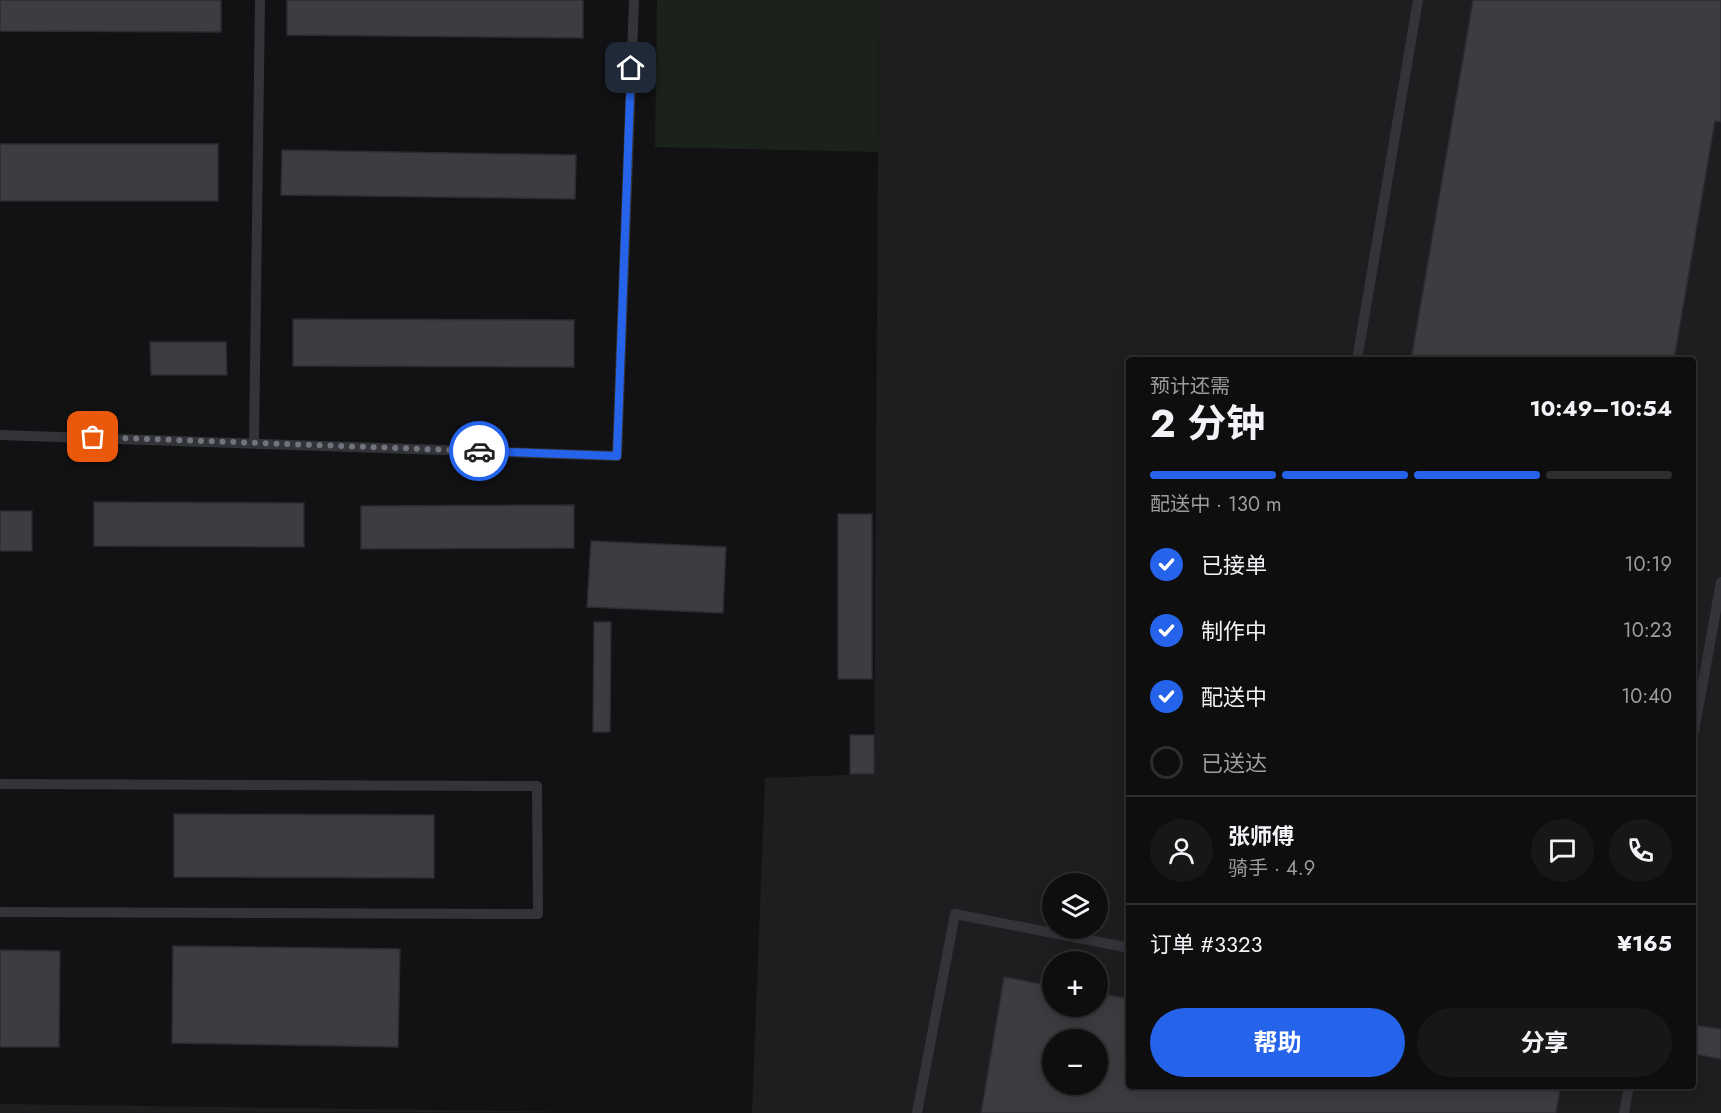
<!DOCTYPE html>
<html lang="zh">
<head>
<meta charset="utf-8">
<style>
  body { margin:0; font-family:Jost,"Noto Sans SC",sans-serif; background:#171718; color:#f1f3f6; height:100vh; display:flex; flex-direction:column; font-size:22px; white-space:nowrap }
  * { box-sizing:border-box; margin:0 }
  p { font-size:20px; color:#9b9c9e }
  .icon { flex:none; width:33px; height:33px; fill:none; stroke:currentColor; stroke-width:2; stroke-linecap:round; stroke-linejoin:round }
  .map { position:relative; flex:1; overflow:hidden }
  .drawer { position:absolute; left:1126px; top:357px; width:570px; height:732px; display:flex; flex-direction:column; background:#0e0e0f; border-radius:6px; box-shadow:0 3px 15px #0003,0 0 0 2px #2e2e2f }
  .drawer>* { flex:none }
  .fabs { position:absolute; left:1042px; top:873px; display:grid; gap:12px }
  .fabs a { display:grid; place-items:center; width:66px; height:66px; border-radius:50%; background:#0e0e0f; box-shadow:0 3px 15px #0003,0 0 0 2px #2e2e2f; font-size:30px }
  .pin { position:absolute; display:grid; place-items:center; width:51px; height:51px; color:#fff; margin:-26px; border-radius:12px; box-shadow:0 3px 9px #0006 }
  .courier { position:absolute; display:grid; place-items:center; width:60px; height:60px; margin:-30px; border:4px solid #2563eb; border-radius:50%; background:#fff; color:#222; box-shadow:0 2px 8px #0007 }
  .overview em { font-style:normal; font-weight:700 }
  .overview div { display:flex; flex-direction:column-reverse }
  .overview { display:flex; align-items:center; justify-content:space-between; height:102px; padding:0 24px }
  h1 { font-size:39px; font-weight:700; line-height:45px }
  .bar { display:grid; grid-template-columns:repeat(4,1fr); gap:9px 6px; align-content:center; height:72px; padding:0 24px }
  .bar i { height:8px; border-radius:4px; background:#2e2e2f }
  .bar .current { background:#2563eb }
  .bar p { grid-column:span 4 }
  .line { display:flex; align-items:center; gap:15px; padding:0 24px; border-top:2px solid #2e2e2f }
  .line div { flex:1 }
  .round { display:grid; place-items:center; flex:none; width:63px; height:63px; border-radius:32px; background:#171718 }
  ol { padding:0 24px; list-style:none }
  li { display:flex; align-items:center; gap:18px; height:66px }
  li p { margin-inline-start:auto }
  li .icon { padding:6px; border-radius:50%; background:#2563eb; color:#fff; stroke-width:4 }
  li:last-child { color:#9b9c9e }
  li i { width:33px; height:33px; border:3px solid #2e2e2f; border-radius:50% }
  .primary-button { display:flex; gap:12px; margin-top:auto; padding:12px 24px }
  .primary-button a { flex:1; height:69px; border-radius:36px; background:#2563eb; color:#fff; font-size:24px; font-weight:700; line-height:69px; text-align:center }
  .primary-button a+a { background:#171718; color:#f1f3f6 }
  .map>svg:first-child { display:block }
</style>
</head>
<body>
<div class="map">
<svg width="1721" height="1113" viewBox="0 0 1721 1113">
  <rect width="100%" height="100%" fill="#121214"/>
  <path fill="#1e1e21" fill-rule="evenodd" d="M879,0H1721V1113H752L765,778L874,774ZM1130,360H1694V1086H1130ZM1053,884H1098V928H1053ZM1053,962H1098V1006H1053ZM1053,1040H1098V1084H1053Z
    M0,1104L586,1112L0,1113Z"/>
  <path fill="#1a221b" d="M657,0H879L878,152L655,147Z"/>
  <path fill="#3c3d41" stroke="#2c2c30" stroke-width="1.5" fill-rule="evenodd" d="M0,0H221V32L0,31Z
    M287,0H583V38L287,35Z
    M1473,0H1721V122L1715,121L1674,360H1411Z
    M0,144H218V201H0Z
    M282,150L576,155L575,199L281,195Z
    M293,319L574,320V367L293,366Z
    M150,342H226L227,375H151Z
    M94,502L304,503V547L94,546Z
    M574,505V548L361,549V506Z
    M0,511H32V551H0Z
    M838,514H872V679H838Z
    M591,541L726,547L723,613L587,607Z
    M594,622H611L610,732H593Z
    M850,735H874V774H850Z
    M174,814L434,815V878L174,877Z
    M173,946L400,949L398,1047L172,1043Z
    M0,950L60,951L59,1047H0Z
    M1004,977L1053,986V1006H1098V993L1130,999V1086H1561L1556,1113H981ZM1053,1040H1098V1084H1053Z
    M1694,1025L1721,1029V1059L1694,1054Z"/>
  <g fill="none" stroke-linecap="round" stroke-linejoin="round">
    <path stroke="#333439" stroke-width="10" d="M1357,360L1418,0
      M0,435L617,456L634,0
      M254,442L260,0
      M1694,732L1721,582
      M0,784L537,786L538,914L0,912
      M917,1113L955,914L1130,948
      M1624,1113L1629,1086"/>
  </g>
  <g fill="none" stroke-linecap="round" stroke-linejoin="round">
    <path stroke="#70747d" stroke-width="6" stroke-dasharray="0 10.8" d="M93,437L479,451"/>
    <path stroke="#2563eb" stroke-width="8" d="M479,451L617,456L631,68"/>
  </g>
</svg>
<div class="fabs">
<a><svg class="icon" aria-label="layers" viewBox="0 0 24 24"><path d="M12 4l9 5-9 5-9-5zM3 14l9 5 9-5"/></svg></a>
<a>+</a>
<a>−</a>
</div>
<div class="pin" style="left:93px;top:437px;background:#ea580c"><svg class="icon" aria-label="bag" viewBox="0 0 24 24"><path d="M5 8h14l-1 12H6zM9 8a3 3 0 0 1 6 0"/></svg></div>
<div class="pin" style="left:631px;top:68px;background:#1f2937"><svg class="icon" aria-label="home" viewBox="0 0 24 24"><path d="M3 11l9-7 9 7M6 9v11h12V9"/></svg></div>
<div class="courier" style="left:479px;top:451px"><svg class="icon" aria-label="car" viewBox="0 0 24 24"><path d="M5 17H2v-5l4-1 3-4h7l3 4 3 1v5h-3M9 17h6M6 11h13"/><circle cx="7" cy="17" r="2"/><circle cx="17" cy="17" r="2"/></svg></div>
<section class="drawer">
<div class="overview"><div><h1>2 分钟</h1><p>预计还需</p></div><em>10:49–10:54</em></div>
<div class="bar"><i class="current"></i><i class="current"></i><i class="current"></i><i></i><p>配送中 · 130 m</p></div>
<ol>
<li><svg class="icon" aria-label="check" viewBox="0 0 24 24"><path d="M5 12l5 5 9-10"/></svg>已接单<p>10:19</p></li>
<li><svg class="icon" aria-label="check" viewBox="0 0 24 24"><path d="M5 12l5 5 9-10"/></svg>制作中<p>10:23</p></li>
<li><svg class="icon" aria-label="check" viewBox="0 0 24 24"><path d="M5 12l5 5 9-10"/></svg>配送中<p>10:40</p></li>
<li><i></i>已送达</li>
</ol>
<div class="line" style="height:108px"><a class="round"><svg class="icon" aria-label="person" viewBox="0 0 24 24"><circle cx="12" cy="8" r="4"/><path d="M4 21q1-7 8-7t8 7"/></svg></a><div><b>张师傅</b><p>骑手 · 4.9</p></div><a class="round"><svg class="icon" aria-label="chat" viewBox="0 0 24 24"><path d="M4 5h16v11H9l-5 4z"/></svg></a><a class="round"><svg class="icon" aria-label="phone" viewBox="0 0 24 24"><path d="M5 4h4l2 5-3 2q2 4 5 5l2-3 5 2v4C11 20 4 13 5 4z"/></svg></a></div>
<div class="line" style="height:78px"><div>订单 #3323</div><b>¥165</b></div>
<div class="primary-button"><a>帮助</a><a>分享</a></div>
</section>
</div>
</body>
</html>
